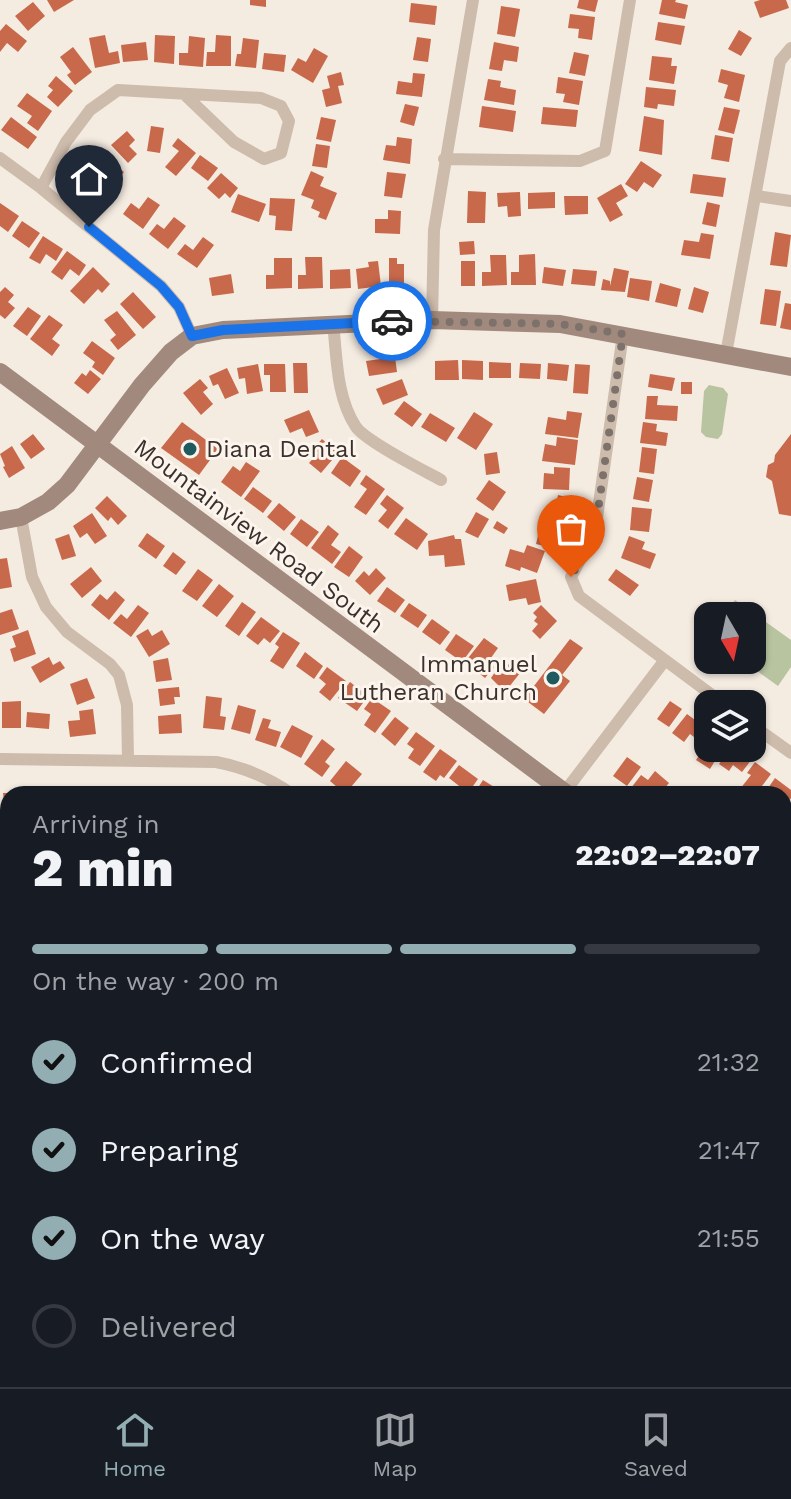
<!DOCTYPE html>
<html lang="en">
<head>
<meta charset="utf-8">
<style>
  body { margin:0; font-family:"Work Sans",sans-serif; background:#20242c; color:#f1f3f6; height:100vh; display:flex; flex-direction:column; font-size:30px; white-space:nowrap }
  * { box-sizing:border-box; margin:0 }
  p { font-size:26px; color:#9ea1a6 }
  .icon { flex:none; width:44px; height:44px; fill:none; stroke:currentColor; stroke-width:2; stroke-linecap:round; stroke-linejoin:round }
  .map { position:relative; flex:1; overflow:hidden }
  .side { position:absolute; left:0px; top:786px; width:792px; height:602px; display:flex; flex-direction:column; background:#171b24; border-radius:24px 24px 0 0; box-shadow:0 2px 6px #0004 }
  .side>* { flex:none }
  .needle { width:52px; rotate:171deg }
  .fabs { position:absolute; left:694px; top:602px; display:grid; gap:16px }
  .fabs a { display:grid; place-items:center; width:72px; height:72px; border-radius:16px; background:#171b24; box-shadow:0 2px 6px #0004; font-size:40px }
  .pin { position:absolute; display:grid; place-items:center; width:68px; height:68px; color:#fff; margin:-82px -34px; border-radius:50% 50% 50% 0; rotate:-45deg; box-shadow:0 0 8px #0007 }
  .pin .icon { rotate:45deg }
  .courier { position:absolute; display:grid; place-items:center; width:80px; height:80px; margin:-40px; border:6px solid #1a73e8; border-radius:50%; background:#fff; color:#222; box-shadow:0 2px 10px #0007 }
  .head em { font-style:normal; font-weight:800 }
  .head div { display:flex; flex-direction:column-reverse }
  .head { display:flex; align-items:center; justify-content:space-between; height:136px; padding:0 32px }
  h1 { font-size:52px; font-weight:800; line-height:60px }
  .bar { display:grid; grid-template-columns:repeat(4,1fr); gap:12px 8px; align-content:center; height:96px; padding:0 32px }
  .bar i { height:10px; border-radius:6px; background:#363941 }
  .bar .active { background:#92aeb2 }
  .bar p { grid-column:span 4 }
  ol { padding:0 32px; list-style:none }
  li { display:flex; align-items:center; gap:24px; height:88px }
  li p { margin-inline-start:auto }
  li .icon { padding:8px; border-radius:50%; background:#92aeb2; color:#111; stroke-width:4 }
  li:last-child { color:#9ea1a6 }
  li i { width:44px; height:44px; border:4px solid #363941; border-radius:50% }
  .tabs { display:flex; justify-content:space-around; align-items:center; height:112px; border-top:2px solid #363941; background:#171b24; font-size:22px; color:#9ea1a6 }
  .tabs a { display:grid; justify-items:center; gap:4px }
  .tabs .active { color:#92aeb2 }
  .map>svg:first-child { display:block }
</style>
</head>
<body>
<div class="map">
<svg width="791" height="1387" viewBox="0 0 791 1387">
  <rect width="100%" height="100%" fill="#f4ebe1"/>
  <path fill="#b8c4a0" d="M709,385L723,388L728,394L722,434L718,439L706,437L701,432L704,391Z
    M735,600L791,640V667L778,686L742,660H752V616H724Z"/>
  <path fill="#c8694b" d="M47,0H74L54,12Z
    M250,0H266V7L250,5Z
    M579,0H598L595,12L577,8Z
    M662,0H676L675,2L688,5L685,19L659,14Z
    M760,0H786L789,8L760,18L754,2Z
    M33,2L45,16L28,31L15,16Z
    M411,3L437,6L435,25L409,22Z
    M501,6L520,9L515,37L497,34Z
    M570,14L595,17L592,40L578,38L579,29L568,28Z
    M658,22L685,26L681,45L655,40Z
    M6,24L27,41L18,52L7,43L0,52V31Z
    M739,30L752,38L741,56L728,49Z
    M105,35L109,53L118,51L120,63L95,68L89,38Z
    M155,35L175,36L174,64L154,62Z
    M216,35L231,36V66H206L207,52H215Z
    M189,36L205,38L203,67L179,65V53H188Z
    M417,37L431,39L428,62L413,60Z
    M243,38L259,40L256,68L235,66L237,54H241Z
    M146,42L148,60L123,62L121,45Z
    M494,42L519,47L517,62L504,60L502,71L489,69Z
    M73,47L92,72L75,85L67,75L71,72L60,57Z
    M314,48L328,56L313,83L291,70L298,58L306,62Z
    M574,52L589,55L585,76L569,73Z
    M264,53L286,55L284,72L262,69Z
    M652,56L672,58L671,66H677L674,84L649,80Z
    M721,69L745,75L739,102L724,98L728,85L718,82Z
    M341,72L344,85L338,86L342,103L326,107L322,90L330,88L327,76Z
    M413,73L425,74L422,97L396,94L398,81L412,83Z
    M56,76L73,91L58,107L47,97L53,90L48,86Z
    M558,77L583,81L579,105L563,102L565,94L556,93Z
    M488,79L501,81L500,87L516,90L514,105L484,100Z
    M646,87L676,90L674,106L658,104L657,109L644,107Z
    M27,93L52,111L38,131L27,123L32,116L17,106Z
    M405,104L419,107L414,126L400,122Z
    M482,106L516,111L513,132L479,127Z
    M543,107L578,110L576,127L541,124Z
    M724,107L740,110L734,134L718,130Z
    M644,116L664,120L662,155L639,151Z
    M11,117L37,137L28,149L1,130Z
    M321,117L336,120L331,142L316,139Z
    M151,126L164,128L160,153L147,151Z
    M127,131L135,140L129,146L137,154L128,163L111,145Z
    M715,135L733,138L729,162L711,159Z
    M397,137L412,139L410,164L383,160L386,145L396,146Z
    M178,138L196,153L176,176L165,167L179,151L172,146Z
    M316,144L330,146L327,168L312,166Z
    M105,150L115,157L111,162L124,172L114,185L92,168Z
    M200,155L218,168L208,181L191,168Z
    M641,161L662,175L653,188L644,182L637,192L625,184Z
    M311,171L324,177L320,186L337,193L326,220L318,217L320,212L311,208L314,200L301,195Z
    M387,172L406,174L402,198L384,196Z
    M221,173L238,188L230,198L225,193L219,199L207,188Z
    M88,174L113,193L104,206L78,188Z
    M693,174L726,178L723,197L690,193Z
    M621,184L628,196L616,203L623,215L610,222L597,198Z
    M468,191L486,192L485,223H467Z
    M520,192L521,216L508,217L507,206L498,207L497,193Z
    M555,192V208L528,209V193Z
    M238,194L266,204L259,222L231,212Z
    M564,196H588V214L565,215Z
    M148,197L160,205L143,229L123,214L131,203L139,209Z
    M270,198L295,199L292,231L275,230L276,216L269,215Z
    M707,202L720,205L716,227L702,224Z
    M0,203L19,216L8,232L0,226Z
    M388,210L401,211L400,234L375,233V219H388Z
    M174,217L186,226L168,249L149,234L157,224L164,229Z
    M22,221L40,233L29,248L12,236Z
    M775,232L791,235L787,267L770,265Z
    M701,233L714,235L710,259L681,255L684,240L699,242Z
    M43,236L63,249L56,261L46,254L40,264L29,258Z
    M203,237L214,245L197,268L177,254L185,244L193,250Z
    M474,241L475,254L460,255L459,242Z
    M67,251L86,265L79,276L70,269L62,280L51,272Z
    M535,254L536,285H511V272H519V255Z
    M490,255H506L507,285L482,286V272H491Z
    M305,257H322L323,288L298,289V275H306Z
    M274,258H292V288L266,289V275H274Z
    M389,258H397V264H404V287L389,288Z
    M378,261L381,286L358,289L356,269L369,267L368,262Z
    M461,261H475V286H461Z
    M93,267L110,284L102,293L98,289L84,304L70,291Z
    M544,267L566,270L563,286L542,283Z
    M614,268L629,271L625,292L601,290L603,279L610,281V286Z
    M350,269L351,288L330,289V270Z
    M573,269L597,271L595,286L571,284Z
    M231,274L234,293L212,296L209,278Z
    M630,278L652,281L649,301L627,297Z
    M660,283L681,289L677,307L655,302Z
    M5,287L14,295L8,302L15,308L5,319L0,315V292Z
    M694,287L709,292L703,313L688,309Z
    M765,289L781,291L776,326L760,324Z
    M133,292L156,317L143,329L120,304Z
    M785,303L791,304V330L780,328Z
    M28,307L41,316L27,336L13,326Z
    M117,311L136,335L118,350L110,340L116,335L104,320Z
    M49,315L63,325L52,339L60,345L52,356L30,339Z
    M92,341L115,358L103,375L92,367L95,362L83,353Z
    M395,357L397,372L369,376L366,361Z
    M458,360L459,380H435V361Z
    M462,360L483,361V380L462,379Z
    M489,362L511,363V378H489Z
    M293,363H307L308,393H294Z
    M520,363L541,364L540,379L519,378Z
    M548,363L569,365L567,381L547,379Z
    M258,364L263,391L247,394L245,378L239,379L237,368Z
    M264,364H285L286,392H270V375H264Z
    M575,364L590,365L588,394L573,393Z
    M227,368L239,393L225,399L218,384L213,386L209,376Z
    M90,370L101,379L88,394L74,383L82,373L86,376Z
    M650,374L675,378L672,391L648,387Z
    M200,379L208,388L203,392L213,404L201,415L183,393Z
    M402,379L408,395L383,405L376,389Z
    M681,382H692V394H681Z
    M647,396H658L657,405L678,406L677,421L645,419Z
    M404,401L422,414L412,427L394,414Z
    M309,410L319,432L306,437L302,428L290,433L284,420Z
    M567,411L582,413L578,438L545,434L548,417L566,420Z
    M474,412L493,424L476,450L457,438Z
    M430,413L455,428L446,442L421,427Z
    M182,422L218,449L199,475L161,448Z
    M643,422L657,424L656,431L668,433L666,446L640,443Z
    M33,434L45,449L31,459L20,444Z
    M791,434V516L779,514L772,481L766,477L768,465L774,462L775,455Z
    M557,437L578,440L575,465L542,461L545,444L556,446Z
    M322,439L338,453L321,473L309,463L318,453L313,449Z
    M12,446L25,468L9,478L3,467L5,466L0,454Z
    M642,447L657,449L654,474L639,472Z
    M497,452L500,473L486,475L484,454Z
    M342,457L361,471L350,487L331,473Z
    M246,462L260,471L241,497L221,482L233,466L240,471Z
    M554,467L570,468L569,490L543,489L544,473L554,474Z
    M366,475L385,489L366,515L354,507L367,489L360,484Z
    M637,477L653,480L649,502L633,499Z
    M489,480L506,492L493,511L476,499Z
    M253,487L272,501L263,513L244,499Z
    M387,495L404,508L388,529L378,521L387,510L380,504Z
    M558,495L570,498L565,521L548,516L553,500L557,501Z
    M107,496L127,516L118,525L111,517L108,521L95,508Z
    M279,503L296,517L284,531L267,517Z
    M632,507L652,509L649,532L630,530Z
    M476,512L489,519L478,538L465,532Z
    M92,513L107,536L95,544L87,533L80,538L73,526Z
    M406,518L428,534L417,550L394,534Z
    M301,519L319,532L307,547L290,534Z
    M497,521L508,528L504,534L493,528Z
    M541,523L558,527L552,548L536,544Z
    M328,525L339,534L331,545L341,552L332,564L311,548Z
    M147,533L165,546L156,559L138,546Z
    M69,534L76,556L62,560L55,539Z
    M454,535L455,539H461L465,565L445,567L444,555L429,556L428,541Z
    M629,536L645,542L642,549L656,554L650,569L621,558Z
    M527,545L545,551L537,573L521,567L520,571L505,566L510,549L524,553Z
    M349,546L363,557L349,577L334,567Z
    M173,552L186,562L176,575L163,566Z
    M7,558L12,587L0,589V559Z
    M91,567L102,581L82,598L70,584Z
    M376,568L386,578L370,595L355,581L364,571L369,576Z
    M198,569L213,580L197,601L182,591Z
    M616,569L639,585L630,596L608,580Z
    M536,579L541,602L528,605L526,598L509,601L506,585Z
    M219,584L234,596L217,617L202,606Z
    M387,587L405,600L395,613L377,601Z
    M115,591L125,600L109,620L91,605L100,594L107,600Z
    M242,602L256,612L239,636L225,626Z
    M409,603L427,615L418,628L400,616Z
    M138,605L149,613L131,637L113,623L121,614L127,619Z
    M541,605L557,621L540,639L532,631L538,624L534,621L537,617L533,613Z
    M12,609L19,629L0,635V613Z
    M261,617L280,631L270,643L264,638L258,645L246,636Z
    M432,619L450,632L440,645L422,632Z
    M148,629L152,636L162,630L170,644L149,657L136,636Z
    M28,630L36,654L14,662L10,649L16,647L12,636Z
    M283,632L300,643L283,669L270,661L279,647L275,644Z
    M456,634L474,646L462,662L445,650Z
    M484,638L498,648L488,662L494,667L485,678L465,662Z
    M570,639L583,648L562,675L570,681L544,714L524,699Z
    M305,652L323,666L314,679L296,666Z
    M49,657L53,665L60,661L65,668L40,683L31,667Z
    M168,658L172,680L156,682L153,661Z
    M508,664L520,673L505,692L491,678L497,669L502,673Z
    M327,667L346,681L330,701L319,692L326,684L319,678Z
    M87,678L95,698L77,705L70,684Z
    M350,682L368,696L357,711L338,698Z
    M179,687L180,697H174L175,704L160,706L158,689Z
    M206,696L222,698L220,716L226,717L224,730L203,728Z
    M372,698L391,711L375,733L364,725L371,714L364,709Z
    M21,701V728H2V702Z
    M670,701L682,709L669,727L657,719Z
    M238,705L256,710L250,734L231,729Z
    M93,709L96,734L70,737L68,721L80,720L79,711Z
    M27,712L50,714L49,729L26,727Z
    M181,714L182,733L159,734L158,716Z
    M687,714L706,728L698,740L690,734L684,742L672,733Z
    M395,717L409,728L395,746L381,734Z
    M263,718L271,720L268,728L281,732L276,747L255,740Z
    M292,725L313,736L301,758L280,747Z
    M416,732L435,746L420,766L408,758L414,749L407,744Z
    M708,732V748H723L710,769L696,760L706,745L701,742Z
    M322,739L335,749L325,762L330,766L322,777L304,764Z
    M731,748H736L752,759L742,772L733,765L729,771L719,764Z
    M440,749L457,761L444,778L440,775L436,781L423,772Z
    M627,757L641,767L627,786L613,776Z
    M346,761L362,774L345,794L330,781Z
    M755,762L771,774L756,794H747L740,789L751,775L747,773Z
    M459,765L478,779L468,793L449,778Z
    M655,771L669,783L660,794H639L631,788L641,775L648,780Z
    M775,778L791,790V798L786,805L784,794H764Z
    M483,780L499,790L496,794H474Z
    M671,786L683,794H665Z
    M32,790L51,791V794H32Z
    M61,790L80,791V794H61Z
    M85,791H112V794H85Z
    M3,793H8V814L6,815Z
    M3,869H8V886H3Z
    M784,882L791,887V905L784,900Z
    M0,951H8V964L0,965Z
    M0,1060H7V1077H0Z
    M784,1069L791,1075L789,1082L791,1093L787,1097L784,1095Z
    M3,1214L8,1218V1238L5,1242L0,1239V1219Z
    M791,1263V1287L784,1288V1264Z
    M791,1360V1387H780L779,1380H784V1361Z
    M10,1380H29L28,1386L10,1383Z
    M102,1380H122L121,1387H101Z
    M183,1380H201L199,1387H180Z
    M287,1380H307L302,1387H297Z
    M397,1380H418L413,1387H406Z
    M655,1380H666L667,1387H648V1383Z
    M669,1380H687V1387H670Z
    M691,1380H709L710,1387H691Z
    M713,1380H731L732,1387H714Z
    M736,1380H750L751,1387H736Z
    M755,1380H776L777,1387H757Z"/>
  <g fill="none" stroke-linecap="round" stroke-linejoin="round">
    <path stroke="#cdbbac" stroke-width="12" d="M0,158L41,188L161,286L179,307L192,336
      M444,159L580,161L605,151L630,0
      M41,188L66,142L90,110L118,90L261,98L281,106L289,121L281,153L264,159L234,142L185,95
      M757,196L791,201
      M432,320L434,230L473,0
      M333,323C337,357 336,397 356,427C367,442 423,470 441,480
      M623,334L595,532L571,577L579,596L724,704
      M726,354L780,61L791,48
      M21,517L32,577L46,607L67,632L110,664L119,675L127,705L128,760
      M752,725L791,753
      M0,759L216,762C244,767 269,778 292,794
      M563,794L665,660
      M0,920H8
      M0,1113H8
      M784,1153L791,1143
      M0,1160L8,1129
      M784,1329L791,1327
      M70,1380V1387
      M236,1387L238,1380
      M611,1387L617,1380"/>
    <path stroke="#a18a7d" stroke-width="18" d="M0,372L567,794
      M0,521L21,517L48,502L67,485L142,385L171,352L192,336L223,330L432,320L560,324L791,367
      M784,955L791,961
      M784,996L791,987
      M492,1387L497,1380"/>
  </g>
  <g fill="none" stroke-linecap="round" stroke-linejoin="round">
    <path stroke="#7c716b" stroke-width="8" stroke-dasharray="0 14.4" d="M392,321L560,324L623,334L595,532L571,577"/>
    <path stroke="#1a73e8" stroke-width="10" d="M89,227L161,286L179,307L192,336L223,330L392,321"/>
  </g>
  <g fill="#1f5a5e" stroke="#fbf5ee" stroke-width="3">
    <circle cx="190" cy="449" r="8"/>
    <circle cx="553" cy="678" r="8"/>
  </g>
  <g text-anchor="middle" stroke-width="6" stroke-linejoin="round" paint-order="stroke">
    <g font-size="24" fill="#3b302b" stroke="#fbf5ee" text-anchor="start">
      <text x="206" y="457">Diana Dental</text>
      <text x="537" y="672" text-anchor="end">Immanuel<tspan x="537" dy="28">Lutheran Church</tspan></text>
    </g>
    <g font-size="24" fill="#3b302b" stroke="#fbf5ee">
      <text transform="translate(259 536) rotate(37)" y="8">Mountainview Road South</text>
    </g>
  </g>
</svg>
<div class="fabs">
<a><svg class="needle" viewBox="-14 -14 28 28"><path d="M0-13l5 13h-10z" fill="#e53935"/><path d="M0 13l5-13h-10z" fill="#9ea1a6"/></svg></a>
<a><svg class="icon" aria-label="layers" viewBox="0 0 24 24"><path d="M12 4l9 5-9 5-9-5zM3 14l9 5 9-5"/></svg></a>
</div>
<div class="pin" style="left:571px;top:577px;background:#ea580c"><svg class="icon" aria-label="bag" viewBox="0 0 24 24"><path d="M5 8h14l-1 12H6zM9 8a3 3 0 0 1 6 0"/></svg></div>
<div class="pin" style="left:89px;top:227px;background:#1f2937"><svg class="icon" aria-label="home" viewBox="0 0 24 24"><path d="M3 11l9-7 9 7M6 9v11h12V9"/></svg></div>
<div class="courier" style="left:392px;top:321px"><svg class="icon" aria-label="car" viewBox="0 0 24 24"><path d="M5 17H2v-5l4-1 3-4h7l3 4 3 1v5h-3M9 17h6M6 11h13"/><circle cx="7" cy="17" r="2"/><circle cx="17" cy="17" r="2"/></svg></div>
<section class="side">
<div class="head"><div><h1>2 min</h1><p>Arriving in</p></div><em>22:02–22:07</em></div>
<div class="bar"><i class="active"></i><i class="active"></i><i class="active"></i><i></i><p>On the way · 200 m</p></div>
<ol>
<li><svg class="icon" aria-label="check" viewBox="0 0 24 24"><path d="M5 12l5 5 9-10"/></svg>Confirmed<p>21:32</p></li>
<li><svg class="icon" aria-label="check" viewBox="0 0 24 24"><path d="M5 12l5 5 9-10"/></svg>Preparing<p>21:47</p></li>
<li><svg class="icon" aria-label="check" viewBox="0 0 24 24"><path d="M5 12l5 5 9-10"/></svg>On the way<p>21:55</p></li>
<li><i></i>Delivered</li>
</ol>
</section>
</div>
<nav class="tabs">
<a class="active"><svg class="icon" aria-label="home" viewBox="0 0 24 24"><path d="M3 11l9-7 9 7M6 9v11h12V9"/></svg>Home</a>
<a><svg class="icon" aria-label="map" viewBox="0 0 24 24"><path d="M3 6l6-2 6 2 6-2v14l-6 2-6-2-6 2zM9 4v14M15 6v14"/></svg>Map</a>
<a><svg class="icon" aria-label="saved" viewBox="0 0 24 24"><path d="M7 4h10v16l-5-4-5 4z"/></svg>Saved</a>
</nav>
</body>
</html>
